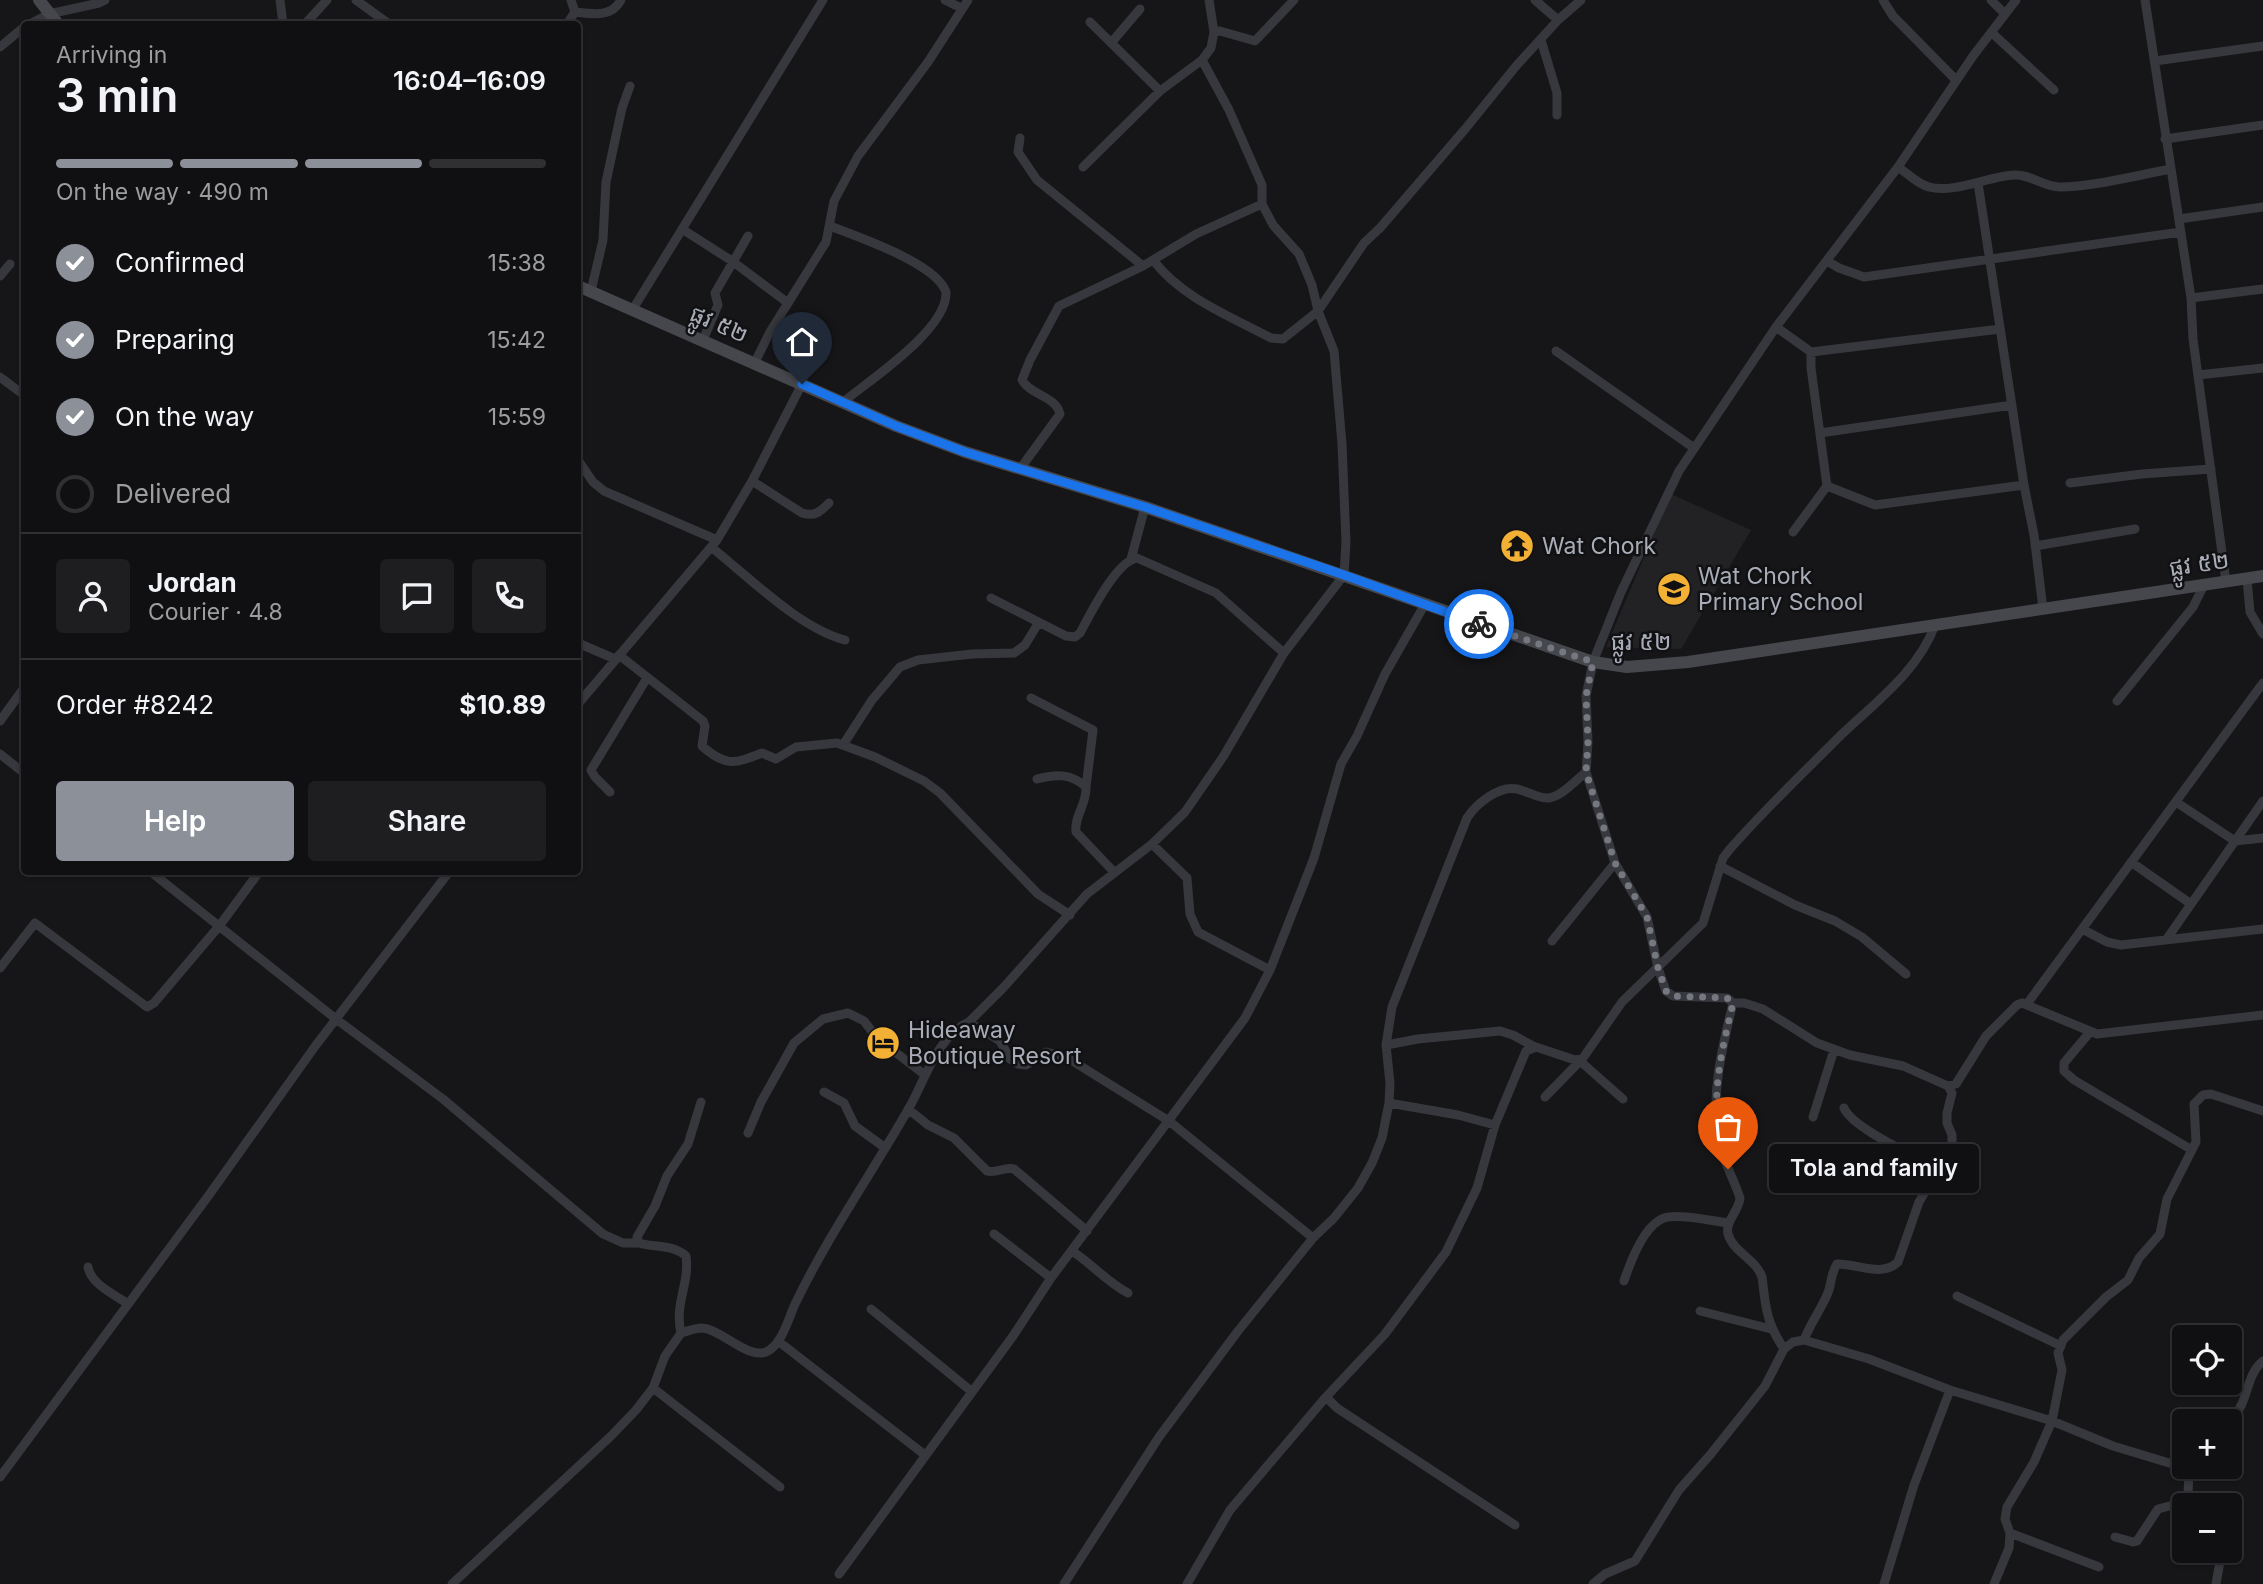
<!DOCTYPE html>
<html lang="en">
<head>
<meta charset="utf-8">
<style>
  body { margin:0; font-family:Inter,"Noto Sans Khmer",sans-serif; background:#1e1e20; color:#f1f3f6; height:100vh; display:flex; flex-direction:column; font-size:26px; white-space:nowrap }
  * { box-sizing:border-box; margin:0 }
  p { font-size:23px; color:#9c9d9f }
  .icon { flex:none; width:38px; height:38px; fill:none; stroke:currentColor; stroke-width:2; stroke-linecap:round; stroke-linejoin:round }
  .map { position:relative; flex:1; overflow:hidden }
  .details { position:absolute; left:21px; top:21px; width:560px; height:854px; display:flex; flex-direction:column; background:#101012; border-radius:7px; box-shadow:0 2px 5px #0004,0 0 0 2px #303032 }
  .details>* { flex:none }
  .buttons { position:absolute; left:2172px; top:1325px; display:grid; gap:14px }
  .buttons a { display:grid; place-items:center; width:70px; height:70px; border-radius:7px; background:#101012; box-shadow:0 2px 5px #0004,0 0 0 2px #303032; font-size:35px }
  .pin { position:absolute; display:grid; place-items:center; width:60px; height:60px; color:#fff; margin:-72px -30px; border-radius:50% 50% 50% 0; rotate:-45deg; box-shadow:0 0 7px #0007 }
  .pin .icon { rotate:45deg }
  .courier { position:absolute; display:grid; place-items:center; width:70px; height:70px; margin:-35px; border:5px solid #1a73e8; border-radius:50%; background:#fff; color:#222; box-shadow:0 2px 9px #0007 }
  .bubble { position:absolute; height:49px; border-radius:7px; background:#101012; box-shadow:0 2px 5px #0004,0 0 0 2px #303032; font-size:23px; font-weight:600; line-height:49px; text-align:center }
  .overview em { font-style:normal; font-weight:600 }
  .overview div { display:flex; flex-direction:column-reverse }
  .overview { display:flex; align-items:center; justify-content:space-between; height:119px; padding:0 35px }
  h1 { font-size:46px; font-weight:600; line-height:52px }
  .bar { display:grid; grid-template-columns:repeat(4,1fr); gap:10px 7px; align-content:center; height:84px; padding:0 35px }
  .bar i { height:9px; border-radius:5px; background:#303032 }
  .bar .current { background:#8c9099 }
  .bar p { grid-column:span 4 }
  .line { display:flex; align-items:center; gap:18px; padding:0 35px; border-top:2px solid #303032 }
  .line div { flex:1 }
  .round { display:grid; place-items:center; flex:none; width:74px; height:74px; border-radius:7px; background:#1e1e20 }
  ol { padding:0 35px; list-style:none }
  li { display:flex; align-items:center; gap:21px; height:77px }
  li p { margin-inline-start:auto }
  li .icon { padding:7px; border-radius:50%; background:#8c9099; color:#fff; stroke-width:4 }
  li:last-child { color:#9c9d9f }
  li i { width:38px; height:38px; border:4px solid #303032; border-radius:50% }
  .cta { display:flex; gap:14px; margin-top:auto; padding:14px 35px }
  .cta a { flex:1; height:80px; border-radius:7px; background:#8c9099; color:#fff; font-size:28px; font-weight:600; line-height:80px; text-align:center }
  .cta a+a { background:#1e1e20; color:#f1f3f6 }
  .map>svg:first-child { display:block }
</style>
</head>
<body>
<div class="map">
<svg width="2263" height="1584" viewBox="0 0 2263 1584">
  <rect width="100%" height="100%" fill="#161618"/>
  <path fill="#222225" d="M1671,494L1751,530L1681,649L1606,647Z"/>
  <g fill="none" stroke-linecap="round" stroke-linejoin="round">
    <path stroke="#37383d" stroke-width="9" d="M280,0L283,24
      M356,0L389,24
      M571,0L575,12C593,14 611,18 621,0
      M945,0L961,8
      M1209,0L1214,32
      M1535,0L1558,20
      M1883,0L1893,16L1956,80
      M1991,0L2005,14
      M2145,0L2191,298L2193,339L2226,582
      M1090,22L1160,91
      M30,24L49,14L99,3L105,0
      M305,24L327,0
      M567,24L575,12
      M1991,32L2054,90
      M1541,40L1557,93V115
      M1111,43L1140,9
      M0,47L24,27
      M2155,61L2263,46
      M1020,138L1018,152L1037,180L1143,266
      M2165,139L2263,125
      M1083,167L1160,91L1202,60
      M1898,167C1907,173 1919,185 1929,187C1953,194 1990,176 2014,175C2031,174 2043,187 2060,187C2092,187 2138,175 2171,169
      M1978,183L2024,485L2034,535L2043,609
      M2179,219L2263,207
      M830,226C858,237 936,263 946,292C948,329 870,380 843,402
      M682,229L732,261L788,303
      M1153,260C1182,298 1230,316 1271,338L1283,339L1318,311L1364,243L1380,228L1466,128L1517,65L1558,20L1581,0
      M1827,261L1839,268L1864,277L2181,232
      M0,276L10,264
      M591,291L603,240L606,182L622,108L630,86
      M2191,298L2263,289
      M633,309L823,0
      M1776,327L1811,352L2000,329
      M703,340L718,305L715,293L748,236
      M1556,351L1694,448
      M755,362L770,332L826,242L834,201L858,156L928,62L968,0
      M2198,375L2263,368
      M0,377L24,395
      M1820,433L2012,405
      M578,460L593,482L604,491L717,540
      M1020,469L1060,414C1056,396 1030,395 1022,380L1030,360L1059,306L1143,266L1196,234L1262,204
      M752,481L802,513C815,517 820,512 829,503
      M2070,483L2142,474L2211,469
      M1827,486L1875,505L2024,485
      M1793,532L1827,486L1811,368V352
      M2035,546L2135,529
      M711,547C749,577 799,628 845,640
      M1131,559L1145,507
      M2247,579L2250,612L2263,634
      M991,598L1066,636L1075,637L1080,633C1090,615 1116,561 1137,558L1216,593L1284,653
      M578,643L615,659
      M619,655L703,721L705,726L702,746C726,767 734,764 762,753L776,759L796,747L837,743L875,757L924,781L940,793L1038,894L1070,915
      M1031,698L1093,730L1086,787
      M2117,701L2193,607L2204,585
      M578,704L717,540L752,481L802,384
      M0,721L24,688
      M843,745L872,700L900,667L918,660L972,654L1014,653L1025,645L1039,622
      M0,754L24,773
      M1037,779C1055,774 1071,773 1086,787C1087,804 1074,816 1076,832L1114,872
      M610,792L595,777L591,770L647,678
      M2176,802L2235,841L2263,838
      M1152,844L1187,878L1190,914L1198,932L1270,970
      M2131,862L2191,904
      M1720,866L1795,905L1835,921L1862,937L1906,974
      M151,872L336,1019L443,1099L603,1234L623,1243H639
      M2082,929L2107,942L2121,945L2263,929
      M2166,940L2263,801
      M1552,941L1615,863
      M0,968L35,923L147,1007L154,1003L220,925L259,872
      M1733,1003H1744L1763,1009L1817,1043L1850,1055L1903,1066L1948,1086L1956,1084L1986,1036L2017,1005L2022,1003L2097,1034L2263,1015
      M2027,1004L2263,683
      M969,1022L1000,1041L1010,1059L1018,1064L1026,1065L1046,1052L1066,1057L1169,1121L1313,1238
      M2090,1032L2064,1063V1071L2074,1080L2192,1150
      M1386,1045L1418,1039L1500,1031L1513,1035L1533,1046
      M824,1092L844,1103L855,1126L884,1147
      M1545,1097L1580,1061L1623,1099
      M1389,1103L1458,1115L1495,1125
      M1844,1108C1853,1129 1918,1157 1940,1170
      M908,1109L928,1125L954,1138L987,1171C996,1174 1005,1166 1014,1169L1087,1231
      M1813,1117L1834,1050
      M748,1133L761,1102L794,1043L823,1019L848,1013L864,1021L877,1038L925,1075
      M994,1234L1051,1278
      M1072,1251C1092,1264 1107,1282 1128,1293
      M88,1267C91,1284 113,1294 127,1303
      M1624,1281C1630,1263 1644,1225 1664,1218C1678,1213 1712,1221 1729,1223
      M1957,1296L2061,1346
      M871,1309L971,1391
      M1700,1311L1771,1329
      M681,1333C674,1303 690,1284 686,1256C673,1244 655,1248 639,1243L637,1237L655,1206L667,1176L688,1144L701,1102
      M1804,1340C1810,1324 1820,1311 1827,1295C1832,1285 1830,1274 1837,1264C1856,1263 1882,1278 1898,1262L1919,1202L1952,1147V1135L1947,1123V1113L1952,1093L1948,1086
      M778,1341L925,1455
      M1784,1349L1793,1342L1804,1340L1869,1359L1950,1390
      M653,1388L780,1487
      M2226,1421C2250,1410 2243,1377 2263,1361
      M0,1477L209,1195L316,1045L449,872
      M1515,1525L1337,1408L1326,1397L1385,1334L1446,1252L1477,1188L1495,1125L1526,1051L1536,1047L1575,1060L1583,1058L1622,1002L1703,923L1723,858L1730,849C1764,810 1802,774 1838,738C1873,704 1918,672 1935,625
      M2010,1533L2099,1567
      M2115,1537L2133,1542L2137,1541L2158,1509L2189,1501
      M839,1574L1013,1336L1051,1278L1245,1018L1270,970L1314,858L1341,764L1357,736L1385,674L1425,604
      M452,1584L611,1436L636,1410L653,1388L665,1356L681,1333C688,1331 695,1328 702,1328C721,1329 747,1359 766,1352C782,1346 789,1316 796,1302C829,1234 872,1173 909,1108C925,1080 938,1035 969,1022L1004,987L1087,894L1152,844L1185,812L1223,757L1284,653L1344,575L1346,542L1342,444L1334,351L1318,311L1312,285L1299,254L1273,225L1262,204V185L1229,110L1202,60L1211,48L1214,32L1220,31L1255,41L1294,0
      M1064,1584L1159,1437L1238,1331L1313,1238L1334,1218L1358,1188L1372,1163L1382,1138L1389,1103L1390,1083L1386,1045L1392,1007L1467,818C1476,804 1499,785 1517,789C1527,791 1539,799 1549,798C1562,796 1576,780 1586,772
      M1187,1584L1230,1510L1326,1397
      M1593,1584L1605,1574L1635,1561L1679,1490L1710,1455L1765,1386L1784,1349C1771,1329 1767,1318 1764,1293C1763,1288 1763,1282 1762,1277C1756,1259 1733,1252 1728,1234C1725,1221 1739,1211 1740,1198C1734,1179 1723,1161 1719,1142C1710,1096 1722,1048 1733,1003L1727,998L1673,996L1666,991L1658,968L1647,917L1615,863L1586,772L1588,742L1586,696L1593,662L1621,592L1679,471L1776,327L1898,167L1973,56L2016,0
      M1884,1584L1914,1485L1950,1390L2052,1421L2113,1446L2189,1469L2188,1495L2193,1505
      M1994,1584L2009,1548L2010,1533L2005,1519L2007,1507L2034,1462L2052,1421L2062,1370L2058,1353L2063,1340L2106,1297L2128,1280L2139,1258L2160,1234L2167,1199L2196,1142L2194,1104L2203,1095L2211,1094L2263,1111
      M2216,1584L2222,1550"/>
    <path stroke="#45474d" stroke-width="12" d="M39,0L58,24
      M578,286L896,426L965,452L1145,507L1593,662L1627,667L1688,662L2263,576"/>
  </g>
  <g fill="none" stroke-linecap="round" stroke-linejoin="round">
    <path stroke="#757880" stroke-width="7" stroke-dasharray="0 12.6" d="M1479,624L1593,662L1586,696L1588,742L1586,772L1615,863L1647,917L1658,968L1666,991L1673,996L1727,998L1733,1003C1719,1063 1707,1109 1728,1169"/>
    <path stroke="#1a73e8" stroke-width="9" d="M802,384L896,426L965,452L1145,507L1344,575L1479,624"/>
  </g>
  <defs>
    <g id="temple-disc" transform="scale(1.75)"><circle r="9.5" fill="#f2b134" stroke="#111113"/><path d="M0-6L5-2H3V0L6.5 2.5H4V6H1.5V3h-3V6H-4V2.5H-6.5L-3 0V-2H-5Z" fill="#111"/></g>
    <g id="school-disc" transform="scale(1.75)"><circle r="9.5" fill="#f2b134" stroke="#111113"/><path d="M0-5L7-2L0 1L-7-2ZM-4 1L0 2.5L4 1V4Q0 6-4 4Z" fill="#111"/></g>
    <g id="hotel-disc" transform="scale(1.75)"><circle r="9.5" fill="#f2b134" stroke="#111113"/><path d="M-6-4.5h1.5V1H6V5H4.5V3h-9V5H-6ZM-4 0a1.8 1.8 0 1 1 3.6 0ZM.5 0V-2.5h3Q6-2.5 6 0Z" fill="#111"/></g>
  </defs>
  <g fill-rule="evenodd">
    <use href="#temple-disc" x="1517" y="546"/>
    <use href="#school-disc" x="1674" y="589"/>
    <use href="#hotel-disc" x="883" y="1043"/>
  </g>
  <g text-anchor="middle" stroke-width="5" stroke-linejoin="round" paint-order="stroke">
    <g font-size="23" fill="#a8adb8" stroke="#111113">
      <text transform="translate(719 324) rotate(23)" y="8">ផ្លូវ ៥២</text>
      <text transform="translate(2199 564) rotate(-8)" y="8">ផ្លូវ ៥២</text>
      <text x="1641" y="650">ផ្លូវ ៥២</text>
    </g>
    <g font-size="23" fill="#a8adb8" stroke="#111113" text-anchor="start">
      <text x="1542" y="554">Wat Chork</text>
      <text x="1698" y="584">Wat Chork<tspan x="1698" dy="26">Primary School</tspan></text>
      <text x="908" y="1038">Hideaway<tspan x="908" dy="26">Boutique Resort</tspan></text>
    </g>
  </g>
</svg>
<div class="buttons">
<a><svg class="icon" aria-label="locate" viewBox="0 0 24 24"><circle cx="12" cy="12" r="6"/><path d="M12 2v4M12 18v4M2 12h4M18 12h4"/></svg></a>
<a>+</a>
<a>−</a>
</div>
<div class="pin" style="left:1728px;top:1169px;background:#ea580c"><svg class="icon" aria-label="bag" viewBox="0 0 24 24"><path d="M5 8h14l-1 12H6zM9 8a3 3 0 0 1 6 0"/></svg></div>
<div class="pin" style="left:802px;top:384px;background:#1f2937"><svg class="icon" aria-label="home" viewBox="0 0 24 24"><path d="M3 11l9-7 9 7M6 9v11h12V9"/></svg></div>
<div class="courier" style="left:1479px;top:624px"><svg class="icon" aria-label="bike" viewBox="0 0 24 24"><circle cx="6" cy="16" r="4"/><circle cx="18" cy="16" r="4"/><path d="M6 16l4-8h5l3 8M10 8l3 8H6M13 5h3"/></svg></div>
<div class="bubble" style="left:1769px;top:1144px;width:210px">Tola and family</div>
<section class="details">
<div class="overview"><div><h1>3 min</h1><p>Arriving in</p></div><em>16:04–16:09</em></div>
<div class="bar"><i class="current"></i><i class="current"></i><i class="current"></i><i></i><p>On the way · 490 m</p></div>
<ol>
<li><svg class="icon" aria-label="check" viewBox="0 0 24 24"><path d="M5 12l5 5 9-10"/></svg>Confirmed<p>15:38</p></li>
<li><svg class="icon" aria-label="check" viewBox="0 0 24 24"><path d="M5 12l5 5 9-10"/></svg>Preparing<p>15:42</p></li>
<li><svg class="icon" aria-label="check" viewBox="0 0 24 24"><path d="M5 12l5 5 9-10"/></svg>On the way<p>15:59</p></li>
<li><i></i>Delivered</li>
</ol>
<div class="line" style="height:126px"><a class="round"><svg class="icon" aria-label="person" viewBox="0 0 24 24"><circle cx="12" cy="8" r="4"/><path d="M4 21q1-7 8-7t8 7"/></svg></a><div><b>Jordan</b><p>Courier · 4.8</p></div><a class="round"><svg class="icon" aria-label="chat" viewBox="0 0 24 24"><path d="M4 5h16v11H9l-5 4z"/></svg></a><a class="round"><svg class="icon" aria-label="phone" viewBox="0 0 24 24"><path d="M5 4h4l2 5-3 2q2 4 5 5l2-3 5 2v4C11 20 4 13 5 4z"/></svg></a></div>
<div class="line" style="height:91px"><div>Order #8242</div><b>$10.89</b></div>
<div class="cta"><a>Help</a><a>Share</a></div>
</section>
</div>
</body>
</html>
